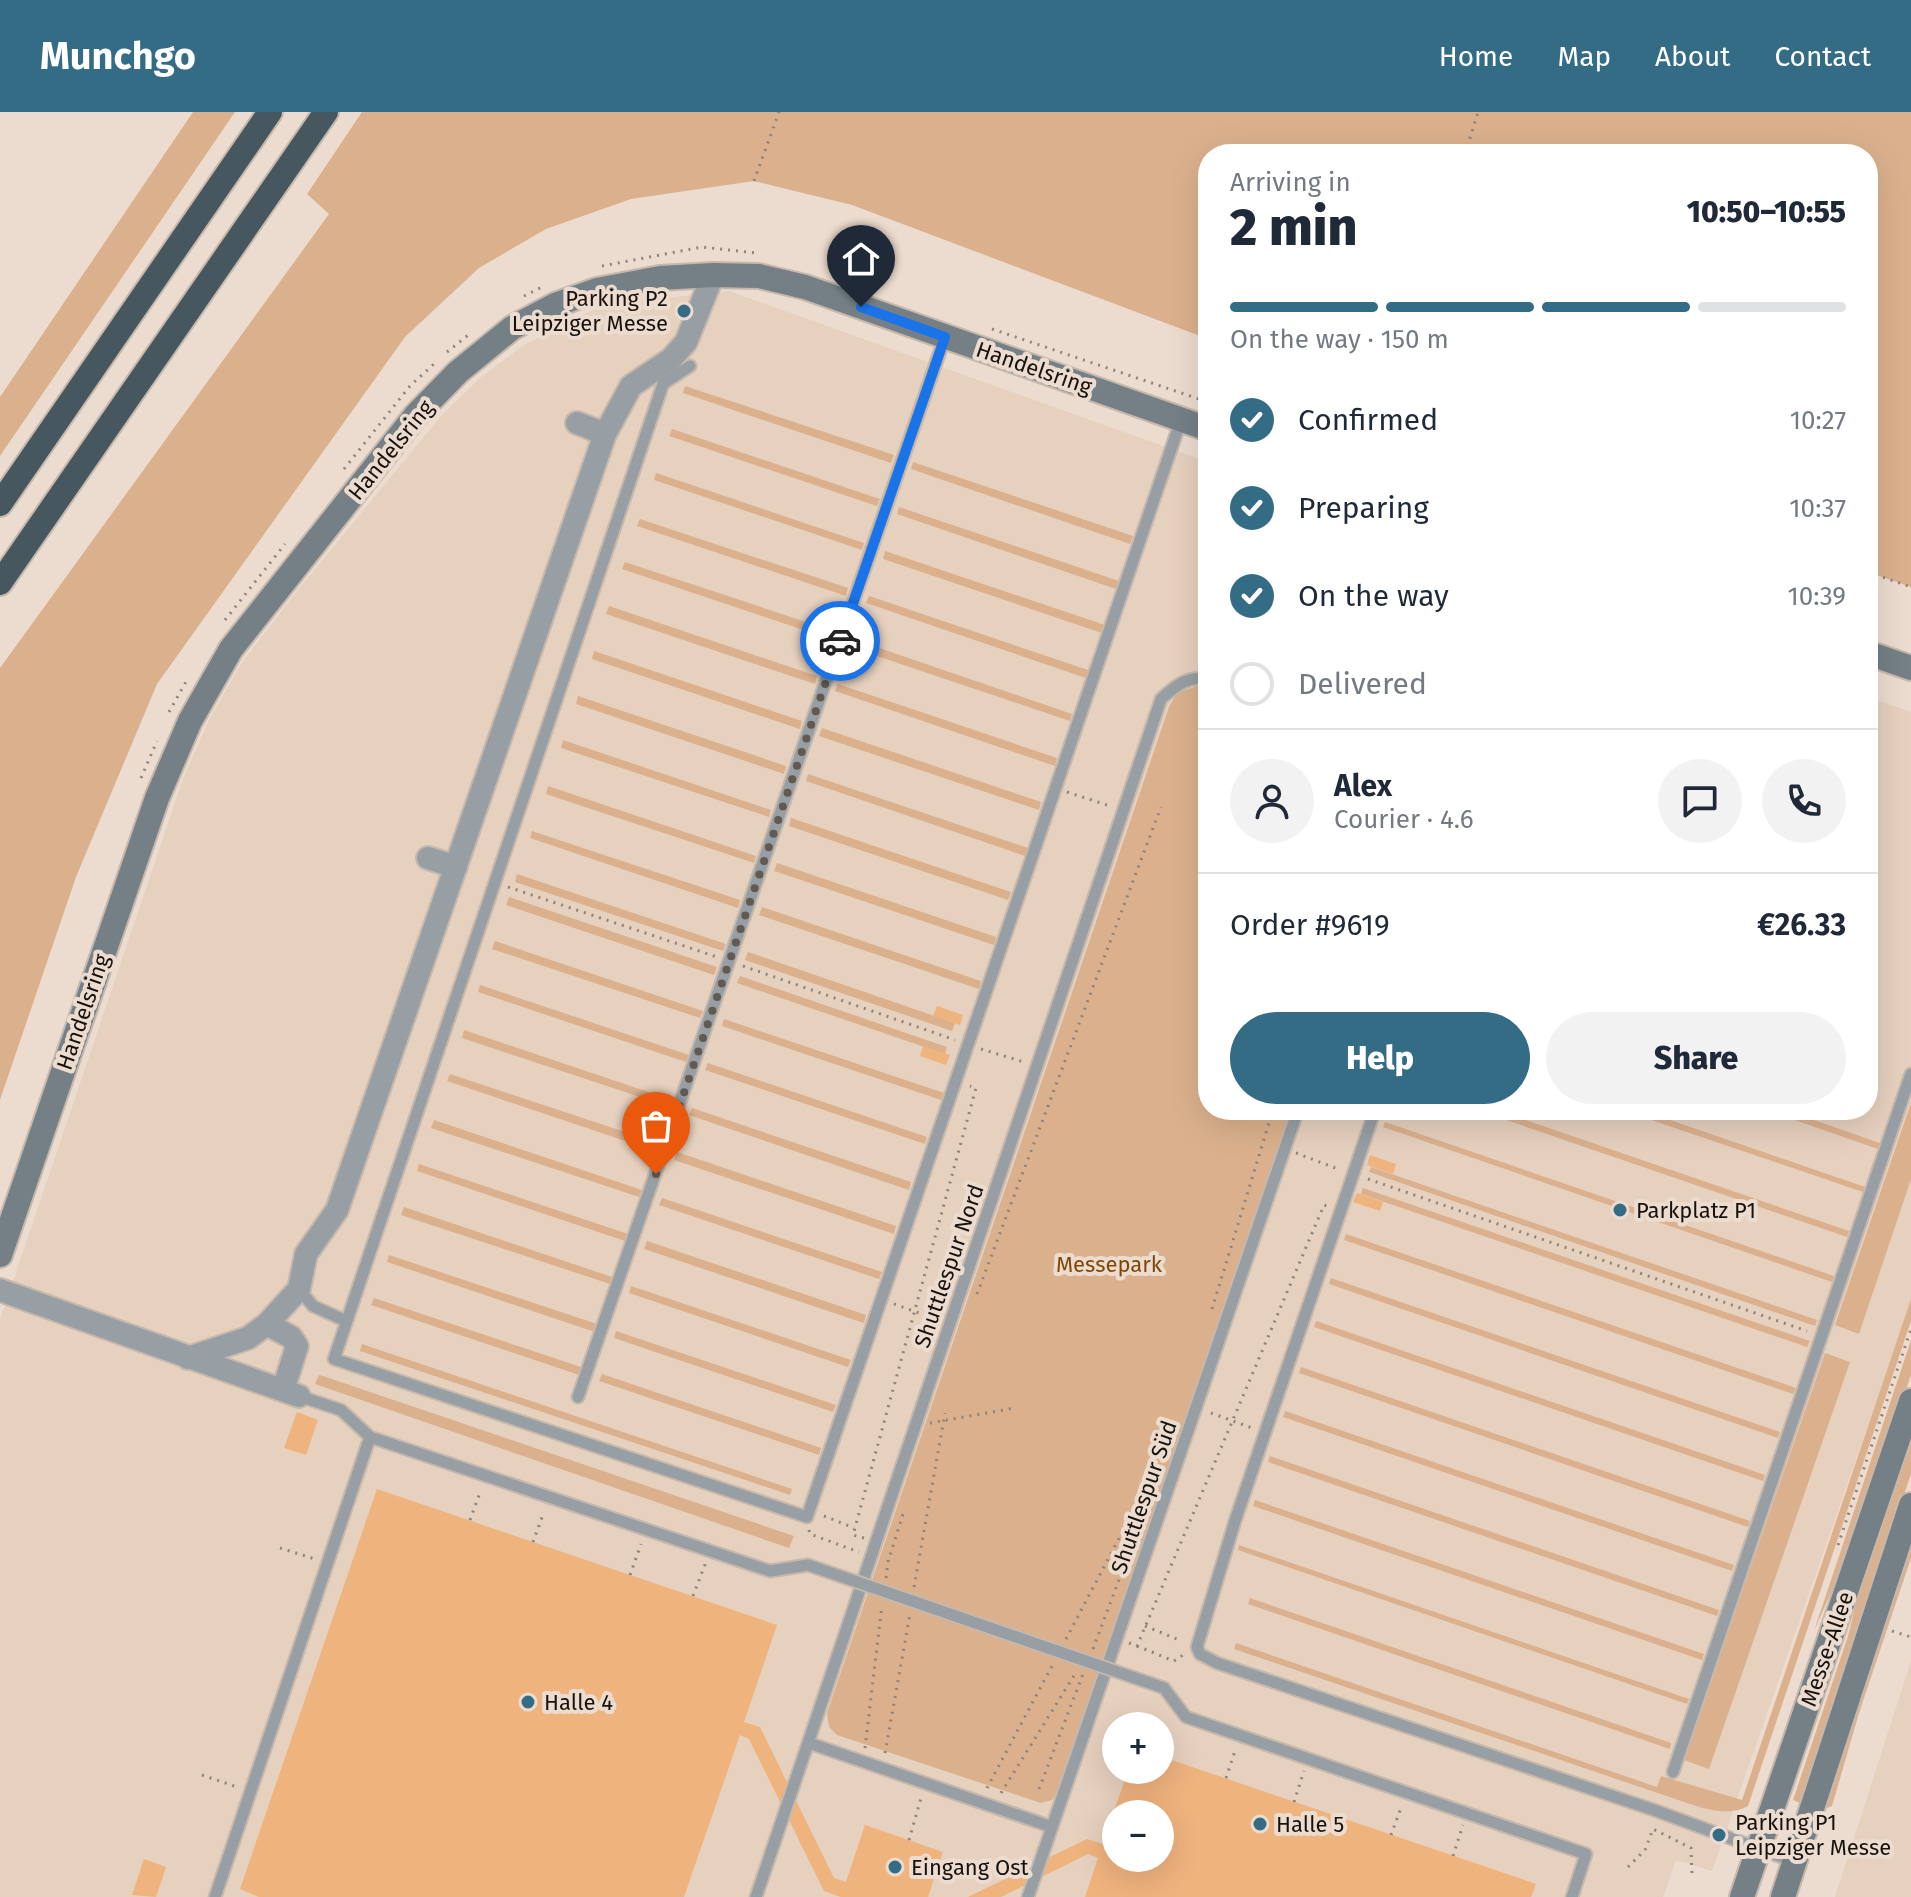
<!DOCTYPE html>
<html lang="en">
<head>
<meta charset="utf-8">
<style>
  :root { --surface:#fff; --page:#f2f2f3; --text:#1f2937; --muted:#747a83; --line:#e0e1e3; --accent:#346c86 }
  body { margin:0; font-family:"Fira Sans",sans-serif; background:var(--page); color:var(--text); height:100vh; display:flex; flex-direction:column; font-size:30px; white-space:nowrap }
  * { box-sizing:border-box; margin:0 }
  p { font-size:26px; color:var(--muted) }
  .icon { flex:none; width:44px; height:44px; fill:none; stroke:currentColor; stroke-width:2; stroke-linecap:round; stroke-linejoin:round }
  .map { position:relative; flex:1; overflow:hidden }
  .details { position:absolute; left:1198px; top:32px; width:680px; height:976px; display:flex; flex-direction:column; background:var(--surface); border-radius:32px; box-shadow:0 8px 32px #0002 }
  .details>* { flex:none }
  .fabs { position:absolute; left:1102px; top:1600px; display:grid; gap:16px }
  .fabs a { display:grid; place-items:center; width:72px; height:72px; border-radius:50%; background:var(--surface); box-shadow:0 8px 32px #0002; font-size:40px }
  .pin { position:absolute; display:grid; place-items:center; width:68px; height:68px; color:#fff; margin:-82px -34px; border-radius:50% 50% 50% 0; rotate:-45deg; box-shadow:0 0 8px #0007 }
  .pin .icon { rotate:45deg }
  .courier { position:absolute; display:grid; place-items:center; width:80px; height:80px; margin:-40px; border:6px solid #1a73e8; border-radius:50%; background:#fff; color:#222; box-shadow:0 2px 10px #0007 }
  .summary em { font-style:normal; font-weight:800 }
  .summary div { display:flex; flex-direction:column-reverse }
  .summary { display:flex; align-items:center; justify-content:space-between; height:136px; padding:0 32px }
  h1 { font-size:52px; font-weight:800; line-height:60px }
  .bar { display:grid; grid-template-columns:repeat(4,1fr); gap:12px 8px; align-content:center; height:96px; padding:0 32px }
  .bar i { height:10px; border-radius:6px; background:var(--line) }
  .bar .on { background:var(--accent) }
  .bar p { grid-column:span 4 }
  .line { display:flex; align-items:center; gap:20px; padding:0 32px; border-top:2px solid var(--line) }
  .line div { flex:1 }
  .round { display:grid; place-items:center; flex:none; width:84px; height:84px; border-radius:42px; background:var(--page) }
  ol { padding:0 32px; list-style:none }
  li { display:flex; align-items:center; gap:24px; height:88px }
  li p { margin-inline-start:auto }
  li .icon { padding:8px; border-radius:50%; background:var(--accent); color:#fff; stroke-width:4 }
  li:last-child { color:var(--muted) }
  li i { width:44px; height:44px; border:4px solid var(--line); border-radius:50% }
  .action { display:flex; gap:16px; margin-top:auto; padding:16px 32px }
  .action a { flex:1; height:92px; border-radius:48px; background:var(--accent); color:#fff; font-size:32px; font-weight:800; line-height:92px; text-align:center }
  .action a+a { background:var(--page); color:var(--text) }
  header { display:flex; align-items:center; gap:48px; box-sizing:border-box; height:112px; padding:0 40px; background:var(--accent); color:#fff }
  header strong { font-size:38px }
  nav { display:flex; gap:44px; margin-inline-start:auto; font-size:28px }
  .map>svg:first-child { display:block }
  .built { fill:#e6d0be; fill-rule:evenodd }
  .green { fill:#dbb18d }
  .building { fill:#efb37e; fill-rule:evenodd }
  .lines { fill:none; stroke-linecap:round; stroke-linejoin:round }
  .service-casing { stroke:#c6b8ac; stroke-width:15 }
  .minor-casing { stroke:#c6b8ac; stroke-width:26 }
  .secondary-casing { stroke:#c6b8ac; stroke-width:28 }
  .motorway-casing { stroke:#c6b8ac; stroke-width:28 }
  .path { stroke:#8e837a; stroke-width:3; stroke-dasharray:2 6; stroke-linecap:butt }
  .service { stroke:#979fa4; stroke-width:11 }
  .minor { stroke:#979fa4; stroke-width:22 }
  .secondary { stroke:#748086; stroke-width:24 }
  .motorway { stroke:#46575f; stroke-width:24 }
  .service-bridge-casing { stroke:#c6b8ac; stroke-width:15; stroke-linecap:butt }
  .service-bridge { stroke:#979fa4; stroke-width:11 }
  .done { stroke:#625951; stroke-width:8; stroke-dasharray:0 14.4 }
  .route { stroke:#1a73e8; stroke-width:10 }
  .poi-dot { fill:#346c86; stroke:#ecdccf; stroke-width:3 }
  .labels { text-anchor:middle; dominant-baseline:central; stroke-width:8; stroke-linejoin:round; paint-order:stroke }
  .poi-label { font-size:22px; fill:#17120d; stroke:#ecdccf; text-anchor:start }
  .street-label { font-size:22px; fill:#17120d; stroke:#ecdccf }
  .park-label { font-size:22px; fill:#7f4807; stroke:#ecdccf }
</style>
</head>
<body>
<header>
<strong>Munchgo</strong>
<nav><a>Home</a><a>Map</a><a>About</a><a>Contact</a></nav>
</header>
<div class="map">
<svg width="1911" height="1785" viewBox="0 0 1911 1785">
  <rect width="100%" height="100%" fill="#ecdccf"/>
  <path class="built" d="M729,179L1208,350V998H1868V585L1911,600V1190L1712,1759L1676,1748L1663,1785H0V1208L184,664L210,606L241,552L297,479L442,303L481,265L524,233L591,199L619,191ZM1116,1614H1160V1658H1116ZM1116,1702H1160V1746H1116Z
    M1911,1549V1785H1835Z"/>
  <path class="green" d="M193,0H235L0,344V285Z
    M362,0H1911V475L1868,460V42H1208V227L852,93L754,69L631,87L546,117L479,156L405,225L157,572L76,765L0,988V556L329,102L307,82Z
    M685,274L894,343L891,351L683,281Z
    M672,317L880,387L877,394L669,324Z
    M913,350L1133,424L1130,432L911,357Z
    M656,361L864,431L862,438L654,368Z
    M899,395L1119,469L1116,477L897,402Z
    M640,407L848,476L846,484L637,414Z
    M885,439L1105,513L1102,521L883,447Z
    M625,450L833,519L830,527L622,457Z
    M869,484L1088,558L1086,566L866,491Z
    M609,494L817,564L815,572L606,502Z
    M853,527L1072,602L1070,609L850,535Z
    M594,539L802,609L800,617L592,547Z
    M838,572L1057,646L1055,654L835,579Z
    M1200,573L1208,575V998H1291L1058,1679L1052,1688L1041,1691L837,1623L829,1615L827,1601L1169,595L1177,581Z
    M578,584L786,654L784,662L576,592Z
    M822,616L1041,690L1039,698L819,624Z
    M563,628L771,698L769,705L561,636Z
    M808,662L1028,736L1025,744L806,669Z
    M548,674L756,744L754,751L546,682Z
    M791,706L1011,780L1008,788L789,714Z
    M532,719L740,788L738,796L530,726Z
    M777,751L996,825L994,833L774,759Z
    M517,762L726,832L723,839L515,770Z
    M509,785L717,855L714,863L506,793Z
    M762,795L981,869L979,877L759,803Z
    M495,829L703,899L700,906L492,837Z
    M748,840L955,911L952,919L745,848Z
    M740,864L947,935L945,942L737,871Z
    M480,873L689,943L686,950L478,880Z
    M724,907L944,981L941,988L722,914Z
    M464,918L672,988L670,995L462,926Z
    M708,951L927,1025L925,1032L705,958Z
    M450,962L658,1031L655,1039L447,969Z
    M1911,991V1067L1859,1222L1835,1213Z
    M692,996L911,1070L909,1078L689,1003Z
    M1477,998H1496L1849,1119L1847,1125Z
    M1622,998H1641L1865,1075L1863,1080Z
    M1766,998H1785L1880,1031L1878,1037Z
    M434,1008L642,1078L639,1085L431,1016Z
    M1385,1010L1834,1164L1832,1170L1383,1015Z
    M677,1040L896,1114L894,1122L674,1048Z
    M419,1052L628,1122L625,1129L417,1059Z
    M1371,1055L1817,1208L1815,1214L1369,1060Z
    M1363,1076L1810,1229L1807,1235L1361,1082Z
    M662,1086L882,1160L879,1167L659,1093Z
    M404,1095L612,1165L610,1172L401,1103Z
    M1346,1122L1796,1276L1793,1282L1344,1128Z
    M647,1129L866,1203L864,1211L644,1137Z
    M389,1143L597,1212L595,1220L387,1150Z
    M1331,1166L1780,1320L1778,1326L1329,1172Z
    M631,1174L851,1248L848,1255L629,1181Z
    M374,1186L581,1255L579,1263L371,1193Z
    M1911,1187V1209L1748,1694C1731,1704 1708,1698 1690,1692L1234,1537L1236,1531L1657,1675L1661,1664L1742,1688Z
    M1316,1209L1765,1363L1763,1369L1314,1215Z
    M616,1219L836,1293L833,1300L614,1226Z
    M1911,1228V1263L1854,1429L1814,1519Z
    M362,1232L792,1377L790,1383L360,1239Z
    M1825,1241L1850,1250L1709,1657L1684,1648Z
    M1301,1255L1750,1409L1748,1415L1299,1261Z
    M602,1262L821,1336L819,1343L599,1269Z
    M319,1263L323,1264L794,1424L789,1436L315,1272Z
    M1285,1299L1734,1453L1732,1459L1283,1305Z
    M1911,1317V1362L1831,1598L1805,1693L1793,1688L1848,1524L1868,1444Z
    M1270,1344L1719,1498L1717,1504L1268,1350Z
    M1255,1388L1704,1542L1702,1548L1253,1394Z
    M1911,1418V1446L1859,1601L1832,1694L1821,1698Z
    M1239,1433L1689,1587L1687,1592L1238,1438Z
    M1250,1486L1671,1631L1670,1637L1248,1492Z"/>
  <path class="building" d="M937,894L963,903L960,913L933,904Z
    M923,934L950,943L946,953L920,944Z
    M1370,1043L1396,1052L1393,1062L1367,1053Z
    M1357,1081L1383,1090L1380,1099L1353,1090Z
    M297,1300L318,1308L306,1343L284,1336Z
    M377,1377L777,1513L744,1610L760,1615L834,1766L846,1770L865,1713L943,1740L928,1785H841L824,1779L749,1627L740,1623L684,1785H259L240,1777Z
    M1160,1644L1536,1772L1531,1785H1085L1098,1746L1088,1742L1001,1785H968L1087,1727L1103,1732L1128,1658H1160ZM1116,1702H1160V1746H1116Z
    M144,1747L166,1755L156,1785L132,1783Z"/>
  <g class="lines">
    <defs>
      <path id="service" d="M690,254L663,272L334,1247L807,1405L1181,308
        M1375,998L1235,1409L1197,1535L1200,1542L1217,1551L1654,1698L1795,1750
        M299,1177L313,1194L346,1209
        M299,1284L341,1298L370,1325L770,1459L808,1453
        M578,1285L945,225
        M1164,1576L1186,1605L1586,1742L1572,1785
        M809,1631L1052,1715
        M1673,1660L1911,962
        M215,1785L370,1325
        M756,1785L1161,587C1174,575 1189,562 1208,568
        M1028,1785L1298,998"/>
      <path id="minor" d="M577,311L605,322
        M428,746L456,755
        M0,1178L299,1284
        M267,1212L299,1177L306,1142L337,1098L605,322L631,274L671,247L686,230L713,163
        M188,1246L248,1226L267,1212L291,1225L297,1234L283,1278"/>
      <path id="secondary" d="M1868,541L1911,556
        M0,1143L157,686L190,609L231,537L416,303L458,260L512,216L555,193L597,178L660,166L713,163L759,164L805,175L1208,317
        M1742,1785L1911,1289
        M1783,1785L1911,1393"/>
      <path id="motorway" d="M0,392L270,0
        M0,471L326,0"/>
    </defs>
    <use href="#service" class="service-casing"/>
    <use href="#minor" class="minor-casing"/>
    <use href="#secondary" class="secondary-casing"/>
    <use href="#motorway" class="motorway-casing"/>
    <path class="path" d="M1465,42L1478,0
      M754,69L779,0
      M602,154L702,135L756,141
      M524,184L542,175
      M992,217L1208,290
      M447,240L472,220
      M344,357L410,274L435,251
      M1868,460L1911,475
      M225,508L285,432
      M169,600L187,568
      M141,666L157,629
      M1067,680L1110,694
      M508,775L717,845
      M743,854L955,928
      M981,937L1024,950
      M1296,1041L1338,1057
      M1368,1067L1807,1219
      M977,1182L1161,695
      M894,1192L936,1207
      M1212,1197L1273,998
      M1211,1301L1252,1316
      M930,1311L1015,1296
      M824,1404L854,1416
      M470,1408L481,1378
      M809,1418L810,1422L859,1440
      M864,1426L853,1423L976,976L970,974
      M533,1430L544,1400
      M1838,1433L1911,1217
      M280,1436L315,1447
      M888,1450L903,1402
      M630,1463L641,1432
      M886,1466L888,1449
      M914,1475L945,1301
      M693,1484L706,1450
      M1145,1514L1182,1529
      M1892,1519L1911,1525
      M1066,1527L1147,1373
      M1129,1531L1137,1534L1324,1093L1329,1095
      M1137,1534L1174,1549L1183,1543
      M1093,1537L1120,1465
      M865,1636L882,1493
      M885,1641L910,1502
      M202,1663L237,1675
      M1226,1666L1236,1636
      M987,1676L1053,1552
      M1039,1677L1083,1562
      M1001,1681L1075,1562
      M1294,1690L1304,1659
      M1391,1723L1402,1693
      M909,1728L921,1686
      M1453,1744L1463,1713
      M1628,1755L1645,1738L1653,1717L1691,1736L1692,1763"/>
    <use href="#service" class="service"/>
    <use href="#minor" class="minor"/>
    <use href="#secondary" class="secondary"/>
    <use href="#motorway" class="motorway"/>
    <defs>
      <path id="service-bridge" d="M808,1453L1164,1576"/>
    </defs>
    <use href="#service-bridge" class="service-bridge-casing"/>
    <use href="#service-bridge" class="service-bridge"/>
  </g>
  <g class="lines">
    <path class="done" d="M656,1062L840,529"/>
    <path class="route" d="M840,529L945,225L861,195"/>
  </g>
  <g class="poi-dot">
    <circle cx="684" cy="199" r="8"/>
    <circle cx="1620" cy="1098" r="8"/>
    <circle cx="528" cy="1590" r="8"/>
    <circle cx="1260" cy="1712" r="8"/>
    <circle cx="1719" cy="1723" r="8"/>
    <circle cx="895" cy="1755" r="8"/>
  </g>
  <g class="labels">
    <g class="poi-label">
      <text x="668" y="186" text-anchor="end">Parking P2<tspan x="668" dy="25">Leipziger Messe</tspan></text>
      <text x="1636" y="1098">Parkplatz P1</text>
      <text x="544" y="1590">Halle 4</text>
      <text x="1735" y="1710">Parking P1<tspan x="1735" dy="25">Leipziger Messe</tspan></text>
      <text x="1276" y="1712">Halle 5</text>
      <text x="911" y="1755">Eingang Ost</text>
    </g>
    <g class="street-label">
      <text transform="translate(1034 256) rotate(19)">Handelsring</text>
      <text transform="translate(391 338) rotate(-51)">Handelsring</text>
      <text transform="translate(83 900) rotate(-71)">Handelsring</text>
      <text transform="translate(949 1154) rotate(-71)">Shuttlespur Nord</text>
      <text transform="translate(1144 1385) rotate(-71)">Shuttlespur Süd</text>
      <text transform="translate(1827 1537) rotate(-71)">Messe-Allee</text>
    </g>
    <g class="park-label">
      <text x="1109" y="1152">Messepark</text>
    </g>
  </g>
</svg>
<div class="fabs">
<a>+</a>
<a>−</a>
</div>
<div class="pin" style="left:656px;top:1062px;background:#ea580c"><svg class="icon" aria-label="bag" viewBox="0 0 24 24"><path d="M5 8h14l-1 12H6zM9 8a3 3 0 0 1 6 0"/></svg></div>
<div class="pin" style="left:861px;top:195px;background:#1f2937"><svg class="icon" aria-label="home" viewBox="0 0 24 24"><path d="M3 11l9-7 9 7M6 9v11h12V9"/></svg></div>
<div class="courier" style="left:840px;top:529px"><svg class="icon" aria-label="car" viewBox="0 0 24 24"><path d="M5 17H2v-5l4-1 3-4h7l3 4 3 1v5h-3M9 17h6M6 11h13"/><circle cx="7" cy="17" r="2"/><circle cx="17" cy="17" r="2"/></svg></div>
<section class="details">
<div class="summary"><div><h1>2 min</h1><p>Arriving in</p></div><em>10:50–10:55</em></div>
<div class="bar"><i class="on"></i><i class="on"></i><i class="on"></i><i></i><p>On the way · 150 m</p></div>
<ol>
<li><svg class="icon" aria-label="check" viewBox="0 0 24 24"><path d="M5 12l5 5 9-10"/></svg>Confirmed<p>10:27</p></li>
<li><svg class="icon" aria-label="check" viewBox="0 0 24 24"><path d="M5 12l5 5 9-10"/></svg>Preparing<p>10:37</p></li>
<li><svg class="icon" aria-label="check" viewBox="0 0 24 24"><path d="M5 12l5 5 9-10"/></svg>On the way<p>10:39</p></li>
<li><i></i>Delivered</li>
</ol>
<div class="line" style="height:144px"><a class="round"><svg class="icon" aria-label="person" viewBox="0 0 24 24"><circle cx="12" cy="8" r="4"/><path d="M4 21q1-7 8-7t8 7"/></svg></a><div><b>Alex</b><p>Courier · 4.6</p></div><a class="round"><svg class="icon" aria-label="chat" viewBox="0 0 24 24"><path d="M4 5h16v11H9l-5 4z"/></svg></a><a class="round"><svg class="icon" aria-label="phone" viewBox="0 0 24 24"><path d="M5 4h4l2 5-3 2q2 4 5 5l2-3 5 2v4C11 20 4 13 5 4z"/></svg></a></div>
<div class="line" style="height:104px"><div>Order #9619</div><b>€26.33</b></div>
<div class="action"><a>Help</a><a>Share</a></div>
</section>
</div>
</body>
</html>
